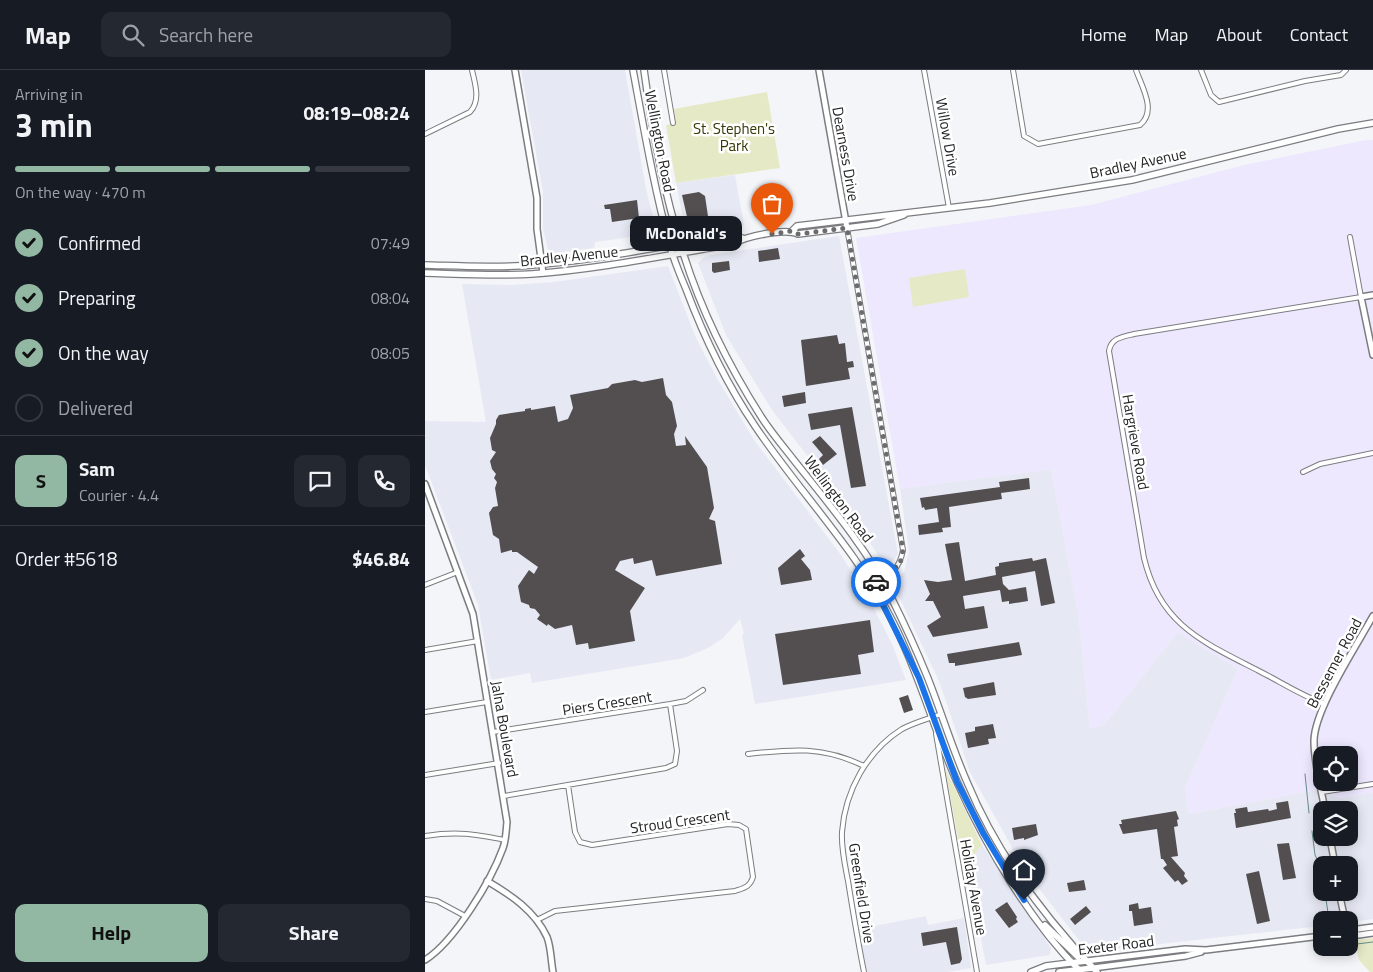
<!DOCTYPE html>
<html lang="en">
<head>
<meta charset="utf-8">
<style>
  :root { --surface:#171b24; --page:#242831; --text:#f1f3f6; --muted:#9ea1a6; --line:#363941; --accent:#92b7a3 }
  body { margin:0; font-family:"Titillium Web",sans-serif; background:var(--page); color:var(--text); height:100vh; display:flex; flex-direction:column; font-size:19px; white-space:nowrap }
  * { box-sizing:border-box; margin:0 }
  p { font-size:16px; color:var(--muted) }
  .icon { flex:none; width:28px; height:28px; fill:none; stroke:currentColor; stroke-width:2; stroke-linecap:round; stroke-linejoin:round }
  .map { position:relative; flex:1; overflow:hidden }
  .panel { display:flex; flex-direction:column; background:var(--surface); width:425px }
  .panel>* { flex:none }
  .controls { position:absolute; left:888px; top:676px; display:grid; gap:10px }
  .controls a { display:grid; place-items:center; width:45px; height:45px; border-radius:10px; background:var(--surface); box-shadow:0 2px 12px #0003; font-size:25px }
  .pin { position:absolute; display:grid; place-items:center; width:42px; height:42px; color:#fff; margin:-51px -21px; border-radius:50% 50% 50% 0; rotate:-45deg; box-shadow:0 0 5px #0007 }
  .pin .icon { rotate:45deg }
  .courier { position:absolute; display:grid; place-items:center; width:50px; height:50px; margin:-25px; border:4px solid #1a73e8; border-radius:50%; background:#fff; color:#222; box-shadow:0 1px 6px #0007 }
  .bubble { position:absolute; height:35px; border-radius:10px; background:var(--surface); box-shadow:0 2px 12px #0003; font-size:16px; font-weight:700; line-height:35px; text-align:center }
  .headline em { font-style:normal; font-weight:700 }
  .headline div { display:flex; flex-direction:column-reverse }
  .headline { display:flex; align-items:center; justify-content:space-between; height:85px; padding:0 15px }
  h1 { font-size:32px; font-weight:700; line-height:38px }
  .bar { display:grid; grid-template-columns:repeat(4,1fr); gap:8px 5px; align-content:center; height:60px; padding:0 15px }
  .bar i { height:6px; border-radius:4px; background:var(--line) }
  .bar .on { background:var(--accent) }
  .bar p { grid-column:span 4 }
  .line { display:flex; align-items:center; gap:12px; padding:0 15px; border-top:1px solid var(--line) }
  .line div { flex:1 }
  .round { display:grid; place-items:center; flex:none; width:52px; height:52px; border-radius:10px; background:var(--page) }
  ol { padding:0 15px; list-style:none }
  li { display:flex; align-items:center; gap:15px; height:55px }
  li p { margin-inline-start:auto }
  li .icon { padding:5px; border-radius:50%; background:var(--accent); color:#111; stroke-width:4 }
  li:last-child { color:var(--muted) }
  li i { width:28px; height:28px; border:2px solid var(--line); border-radius:50% }
  .action { display:flex; gap:10px; margin-top:auto; padding:10px 15px }
  .action a { flex:1; height:58px; border-radius:10px; background:var(--accent); color:#111; font-size:20px; font-weight:700; line-height:58px; text-align:center }
  .action a+a { background:var(--page); color:var(--text) }
  header { display:flex; align-items:center; gap:30px; box-sizing:border-box; height:70px; padding:0 25px; background:var(--surface); border-bottom:1px solid var(--line) }
  header strong { font-size:24px }
  nav { display:flex; gap:28px; margin-inline-start:auto; font-size:18px }
  .search { width:350px; height:45px; background:var(--page); display:flex; align-items:center; gap:12px; box-sizing:border-box; padding:0 18px; border-radius:10px; color:var(--muted); font-size:19px }
  main { display:flex; flex:1; min-height:0 }
  .map>svg:first-child { display:block }
  .built { fill:#e6e9f4; fill-rule:evenodd }
  .industrial { fill:#ede8fe; fill-rule:evenodd }
  .green { fill:#e6e9c6 }
  .lines { fill:none; stroke-linecap:round; stroke-linejoin:round }
  .stream { stroke:#678d8e; stroke-width:1 }
  .building { fill:#534f51 }
  .minor-casing { stroke:#7c7d80; stroke-width:6 }
  .tertiary-casing { stroke:#7c7d80; stroke-width:8 }
  .secondary-casing { stroke:#7c7d80; stroke-width:8 }
  .minor { stroke:#fff; stroke-width:4 }
  .tertiary { stroke:#fff; stroke-width:5 }
  .secondary { stroke:#fff; stroke-width:5.5 }
  .done { stroke:#6c6c6f; stroke-width:5; stroke-dasharray:0 9 }
  .route { stroke:#1a73e8; stroke-width:6 }
  .labels { text-anchor:middle; dominant-baseline:central; stroke-width:5; stroke-linejoin:round; paint-order:stroke }
  .park-label { font-size:15px; fill:#363704; stroke:#fff }
  .street-label { font-size:15px; fill:#222324; stroke:#fff }
</style>
</head>
<body>
<header>
<strong>Map</strong>
<div class="search"><svg class="icon" aria-label="search" viewBox="0 0 24 24"><circle cx="10" cy="10" r="6"/><path d="M15 15l6 6"/></svg>Search here</div>
<nav><a>Home</a><a>Map</a><a>About</a><a>Contact</a></nav>
</header>
<main>
<section class="panel">
<div class="headline"><div><h1>3 min</h1><p>Arriving in</p></div><em>08:19–08:24</em></div>
<div class="bar"><i class="on"></i><i class="on"></i><i class="on"></i><i></i><p>On the way · 470 m</p></div>
<ol>
<li><svg class="icon" aria-label="check" viewBox="0 0 24 24"><path d="M5 12l5 5 9-10"/></svg>Confirmed<p>07:49</p></li>
<li><svg class="icon" aria-label="check" viewBox="0 0 24 24"><path d="M5 12l5 5 9-10"/></svg>Preparing<p>08:04</p></li>
<li><svg class="icon" aria-label="check" viewBox="0 0 24 24"><path d="M5 12l5 5 9-10"/></svg>On the way<p>08:05</p></li>
<li><i></i>Delivered</li>
</ol>
<div class="line" style="height:90px"><b class="round" style="background:var(--accent);color:#111">S</b><div><b>Sam</b><p>Courier · 4.4</p></div><a class="round"><svg class="icon" aria-label="chat" viewBox="0 0 24 24"><path d="M4 5h16v11H9l-5 4z"/></svg></a><a class="round"><svg class="icon" aria-label="phone" viewBox="0 0 24 24"><path d="M5 4h4l2 5-3 2q2 4 5 5l2-3 5 2v4C11 20 4 13 5 4z"/></svg></a></div>
<div class="line" style="height:65px"><div>Order #5618</div><b>$46.84</b></div>
<div class="action"><a>Help</a><a>Share</a></div>
</section>
<div class="map">
<svg width="948" height="902" viewBox="0 0 948 902">
  <rect width="100%" height="100%" fill="#f4f5f9"/>
  <path class="built" d="M96,0H200L221,119L231,159L227,164L170,172L169,178L124,184L118,159V122Z
    M310,105L319,155L261,163L251,113Z
    M414,166L473,484L462,499L421,436L347,340L301,265L273,193L279,187L285,185Z
    M243,196L271,268L293,310L329,370L416,485L444,529L467,574L481,610L330,634L317,565L319,564L315,549L298,568L283,578L259,588L107,613L105,603L66,610L53,535L0,395V351L61,352L37,214L87,215L129,212Z
    M626,399L654,549L665,659L679,655L753,562L813,599L760,718L764,744L891,720L916,728L948,722V849L924,852V850H896V856L663,882L599,799L545,702L514,611L467,512L479,502L484,481L475,419ZM896,740H924V768H896ZM896,795H924V822H896Z
    M557,775L626,878L625,885L561,895L542,793Z
    M501,846L503,855L539,848L546,898L523,902H442L434,859Z"/>
  <path class="industrial" d="M941,70H948V722L916,728L891,720L763,744L760,718L813,599L753,562L679,655L665,659L654,549L626,399L475,419L431,168L666,135L819,95ZM896,685H924V712H896Z"/>
  <path class="green" d="M342,22L355,98L251,113L241,55L251,53L249,39Z
    M540,199L544,227L488,237L484,208Z
    M520,698L557,775L542,793L537,790Z
    M948,868V902H945L934,890L929,870Z"/>
  <g class="lines">
    <path class="stream" d="M880,704L884,743
      M887,761L890,785L894,793
      M900,822L904,850
      M924,875L948,872
      M908,878V880"/>
  </g>
  <path class="building" d="M274,122L280,126L284,153L266,155L265,150L263,151L257,125Z
    M212,130L214,148L187,152L185,139H180L179,135Z
    M353,178L355,189L334,192L333,181Z
    M304,191L305,200L289,203L287,201V193Z
    M412,265L414,274L420,273L422,292L428,291L429,297L423,298L425,309L381,316L376,270Z
    M238,308L241,325L247,332L252,356L249,364L251,376L261,375L260,366L282,397L289,438L284,449L290,451L297,494L231,506L227,490L209,494L208,488L195,491L190,500L220,518L205,541L210,571L164,579L163,573L151,575L147,555L130,559L123,554L122,556L112,549L115,545L110,539L105,538L104,535L96,532L93,516L104,500L109,504L113,497L92,482H87V480L76,483L74,469L68,465L64,443L68,437L73,436L70,418L72,412L69,408L71,404L67,399L65,391L71,382L67,380L65,368L71,354V350L74,345L100,341V339L106,338V340L130,336L133,352L143,349L148,338L145,325L183,318L187,314L210,310L217,312Z
    M380,322L381,333L359,337L357,326Z
    M427,337L441,416L426,418L415,355L386,360L383,344Z
    M395,366L412,384L398,395L394,389L398,385L387,372Z
    M604,408L605,419L576,423L577,429L524,437L526,457L517,458L518,462L494,465L493,455L514,452L512,438L500,440L499,437L497,438L495,428L575,417L574,412Z
    M534,472L540,511L571,505L570,497L574,496V493L607,488L608,491L621,488L630,533L616,536L610,501L577,507L578,514L584,520L601,517L603,531L584,534V531L577,532L575,520L538,526L540,539L559,536L563,558L508,567L502,556L516,547L508,531H500L505,524L499,510L513,512L527,510L520,474Z
    M375,479L380,486L376,489L385,500L387,510L356,515L353,498Z
    M445,550L449,582L433,585L436,604L358,615L350,564Z
    M594,572L597,585L530,596V593H524L522,584Z
    M569,612L571,625L543,629L540,627L538,618Z
    M483,625L488,640L479,643L474,628Z
    M568,654L571,668L563,669L564,674L543,678L540,663L550,661V657Z
    M863,731L866,748L811,758L809,743H811L810,739L822,737L823,742L843,739L844,741L852,739L851,733Z
    M751,741L754,749L752,750L753,756L749,757L753,786L746,787L760,803L759,806L763,811L757,815L753,810L750,812L738,798L742,795L738,789H736L732,759L698,764L694,754H697L696,750Z
    M611,754L613,765L599,770V768L589,770L587,758Z
    M864,773L871,808L858,810L852,774Z
    M834,801L845,851L832,854L821,804Z
    M659,810L661,820L644,822L642,813Z
    M582,832L592,847L591,849L593,852L584,858L570,840Z
    M713,833L714,839L726,837L728,853L709,856L707,841H704V835Z
    M661,836L666,842L650,855L645,849Z
    M532,857L537,889L535,893L526,895L521,872L498,876L496,863Z"/>
  <g class="lines">
    <defs>
      <path id="minor" d="M239,0L248,53
        M499,0L524,138
        M588,0L599,66L613,74L715,55C732,41 717,17 711,0
        M776,0L786,25L794,32L880,11L916,5L921,0
        M0,64L45,42C56,30 50,14 47,0
        M422,158L478,480C474,501 465,504 448,514
        M878,402L895,394L948,383
        M0,515L33,502
        M0,580L53,571
        M245,634L261,631L278,620
        M900,634C877,626 856,612 834,601C778,572 735,555 719,488L684,281C686,268 697,267 709,264L936,227L925,167
        M0,642L62,632
        M68,662L245,634L252,681L250,694L241,698L79,726
        M511,664L552,902
        M323,684C368,679 398,676 439,696
        M0,705L74,693
        M897,722L948,714
        M0,766C32,761 49,764 80,770
        M0,829L12,831L40,846
        M112,850L130,841L310,821C319,818 325,817 328,807L321,759L314,755L303,754L167,775L155,772L150,762L143,715
        M439,902C433,872 428,842 423,811C420,795 416,778 417,762C420,721 442,681 477,659C490,652 503,649 516,644"/>
      <path id="tertiary" d="M90,0L112,128V159L118,203
        M394,0L422,158
        M948,225L936,227L948,285
        M0,414L48,544L82,752C81,761 81,770 78,778C66,811 29,872 0,890
        M900,740C896,718 889,694 889,671C889,640 932,575 948,546
        M905,768L910,795
        M62,811C86,825 110,841 122,867C126,877 126,891 128,902
        M914,822L920,850
        M924,862L933,859L948,857
        M924,863L934,865L948,863
        M661,891L760,879L781,880L896,866
        M668,898L761,886L776,882"/>
      <path id="secondary" d="M208,0C219,59 229,118 245,176C249,190 255,205 261,219C279,267 301,313 330,356C375,423 431,479 468,552C495,605 509,661 533,714C562,778 606,853 656,902
        M219,0C227,59 238,119 256,176C274,236 303,295 337,348C346,362 357,375 368,389C402,432 441,477 466,527C479,553 491,579 502,606C516,641 527,678 542,712C571,782 620,848 672,902
        M367,161L372,156L565,133L707,110L913,59L948,53
        M0,195C36,196 72,198 107,195C175,190 241,175 307,165L317,168
        M0,203C36,204 72,206 107,204C175,199 242,185 308,174C321,166 360,158 373,164L453,154L479,145
        M620,855L653,887
        M606,902L621,896L661,891
        M634,902L668,898"/>
    </defs>
    <use href="#minor" class="minor-casing"/>
    <use href="#tertiary" class="tertiary-casing"/>
    <use href="#secondary" class="secondary-casing"/>
    <use href="#minor" class="minor"/>
    <use href="#tertiary" class="tertiary"/>
    <use href="#secondary" class="secondary"/>
  </g>
  <g class="lines">
    <path class="done" d="M347,164L367,161L373,164L422,158L478,480L475,494L451,512"/>
    <path class="route" d="M451,512L448,514L494,608L532,712L558,763L599,830"/>
  </g>
  <g class="labels">
    <g class="park-label">
      <text x="309" y="58">St. Stephen's<tspan x="309" dy="17">Park</tspan></text>
    </g>
    <g class="street-label">
      <text transform="translate(523 67) rotate(80)">Willow Drive</text>
      <text transform="translate(235 71) rotate(79)">Wellington Road</text>
      <text transform="translate(421 84) rotate(80)">Dearness Drive</text>
      <text transform="translate(713 93) rotate(-12)">Bradley Avenue</text>
      <text transform="translate(144 186) rotate(-6)">Bradley Avenue</text>
      <text transform="translate(711 372) rotate(80)">Hargrieve Road</text>
      <text transform="translate(414 429) rotate(53)">Wellington Road</text>
      <text transform="translate(909 593) rotate(-62)">Bessemer Road</text>
      <text transform="translate(182 633) rotate(-9)">Piers Crescent</text>
      <text transform="translate(80 659) rotate(80)">Jalna Boulevard</text>
      <text transform="translate(255 751) rotate(-8)">Stroud Crescent</text>
      <text transform="translate(549 817) rotate(80)">Holiday Avenue</text>
      <text transform="translate(437 823) rotate(81)">Greenfield Drive</text>
      <text transform="translate(691 875) rotate(-7)">Exeter Road</text>
    </g>
  </g>
</svg>
<div class="controls">
<a><svg class="icon" aria-label="locate" viewBox="0 0 24 24"><circle cx="12" cy="12" r="6"/><path d="M12 2v4M12 18v4M2 12h4M18 12h4"/></svg></a>
<a><svg class="icon" aria-label="layers" viewBox="0 0 24 24"><path d="M12 4l9 5-9 5-9-5zM3 14l9 5 9-5"/></svg></a>
<a>+</a>
<a>−</a>
</div>
<div class="pin" style="left:347px;top:164px;background:#ea580c"><svg class="icon" aria-label="bag" viewBox="0 0 24 24"><path d="M5 8h14l-1 12H6zM9 8a3 3 0 0 1 6 0"/></svg></div>
<div class="pin" style="left:599px;top:830px;background:#1f2937"><svg class="icon" aria-label="home" viewBox="0 0 24 24"><path d="M3 11l9-7 9 7M6 9v11h12V9"/></svg></div>
<div class="courier" style="left:451px;top:512px"><svg class="icon" aria-label="car" viewBox="0 0 24 24"><path d="M5 17H2v-5l4-1 3-4h7l3 4 3 1v5h-3M9 17h6M6 11h13"/><circle cx="7" cy="17" r="2"/><circle cx="17" cy="17" r="2"/></svg></div>
<div class="bubble" style="left:205px;top:146px;width:112px">McDonald's</div>
</div>
</main>
</body>
</html>
